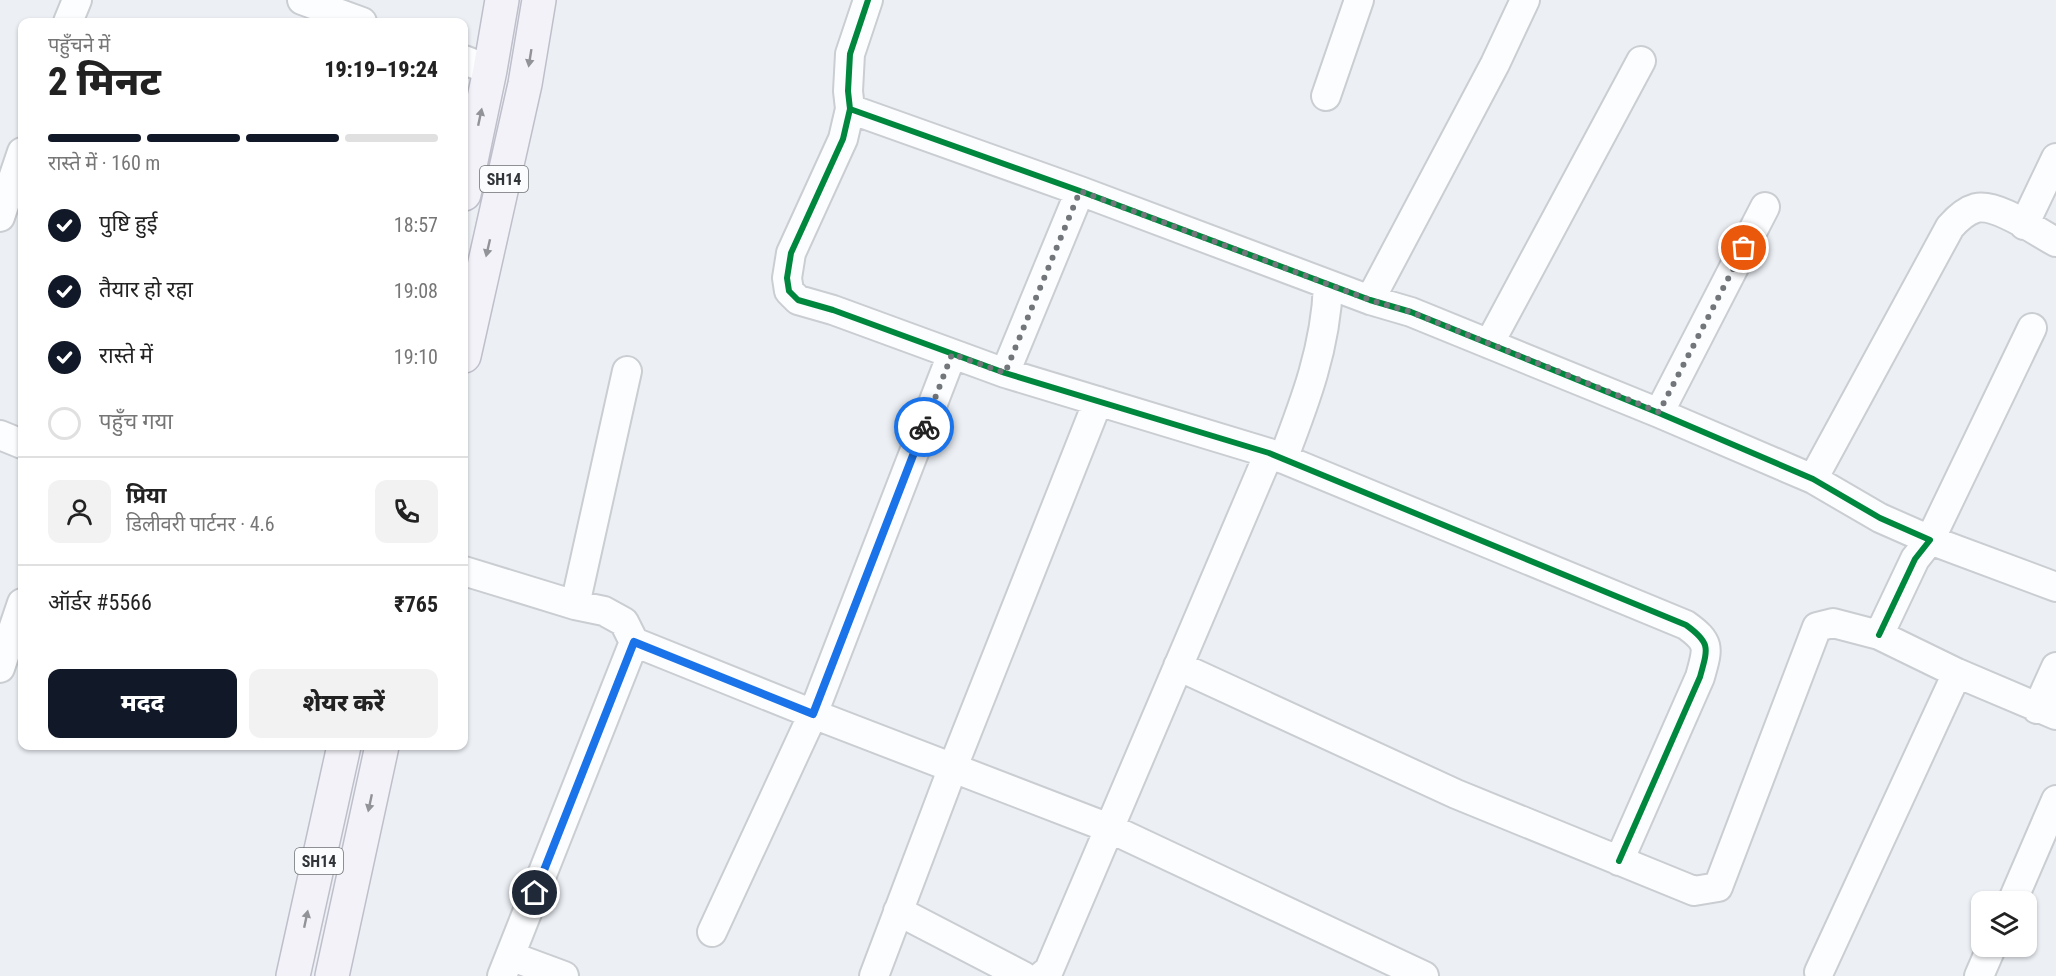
<!DOCTYPE html>
<html lang="hi">
<head>
<meta charset="utf-8">
<style>
  :root { --surface:#fff; --page:#f2f2f2; --text:#222; --muted:#767676; --line:#e0e0e0; --accent:#111827 }
  body { margin:0; font-family:"Roboto Condensed","Noto Sans Devanagari",sans-serif; background:var(--page); color:var(--text); height:100vh; display:flex; flex-direction:column; font-size:22px; white-space:nowrap }
  * { box-sizing:border-box; margin:0 }
  p { font-size:20px; color:var(--muted) }
  .icon { flex:none; width:33px; height:33px; fill:none; stroke:currentColor; stroke-width:2; stroke-linecap:round; stroke-linejoin:round }
  .map { position:relative; flex:1; overflow:hidden }
  .side { position:absolute; left:18px; top:18px; width:450px; height:732px; display:flex; flex-direction:column; background:var(--surface); border-radius:12px; box-shadow:0 2px 4px #0004 }
  .side>* { flex:none }
  .buttons { position:absolute; left:1971px; top:891px; display:grid; gap:12px }
  .buttons a { display:grid; place-items:center; width:66px; height:66px; border-radius:12px; background:var(--surface); box-shadow:0 2px 4px #0004; font-size:30px }
  .pin { position:absolute; display:grid; place-items:center; width:51px; height:51px; color:#fff; margin:-26px; border:3px solid #fff; border-radius:50%; box-shadow:0 2px 6px #0007 }
  .courier { position:absolute; display:grid; place-items:center; width:60px; height:60px; margin:-30px; border:4px solid #1a73e8; border-radius:50%; background:#fff; color:#222; box-shadow:0 2px 8px #0007 }
  .summary em { font-style:normal; font-weight:800 }
  .summary div { display:flex; flex-direction:column-reverse }
  .summary { display:flex; align-items:center; justify-content:space-between; height:102px; padding:0 30px }
  h1 { font-size:39px; font-weight:800; line-height:45px }
  .bar { display:grid; grid-template-columns:repeat(4,1fr); gap:9px 6px; align-content:center; height:72px; padding:0 30px }
  .bar i { height:8px; border-radius:4px; background:var(--line) }
  .bar .on { background:var(--accent) }
  .bar p { grid-column:span 4 }
  .line { display:flex; align-items:center; gap:15px; padding:0 30px; border-top:2px solid var(--line) }
  .line div { flex:1 }
  .round { display:grid; place-items:center; flex:none; width:63px; height:63px; border-radius:12px; background:var(--page) }
  ol { padding:0 30px; list-style:none }
  li { display:flex; align-items:center; gap:18px; height:66px }
  li p { margin-inline-start:auto }
  li .icon { padding:6px; border-radius:50%; background:var(--accent); color:#fff; stroke-width:4 }
  li:last-child { color:var(--muted) }
  li i { width:33px; height:33px; border:3px solid var(--line); border-radius:50% }
  .primary-button { display:flex; gap:12px; margin-top:auto; padding:12px 30px }
  .primary-button a { flex:1; height:69px; border-radius:12px; background:var(--accent); color:#fff; font-size:24px; font-weight:800; line-height:69px; text-align:center }
  .primary-button a+a { background:var(--page); color:var(--text) }
  .map>svg:first-child { display:block }
  .lines { fill:none; stroke-linecap:round; stroke-linejoin:round }
  .street-casing { stroke:#cacdd1; stroke-width:32 }
  .primary-casing { stroke:#bebfca; stroke-width:36 }
  .street { stroke:#fcfdfe; stroke-width:28 }
  .primary { stroke:#f2f2f8; stroke-width:33 }
  .cycleway-casing { stroke:#fafcfe; stroke-width:10 }
  .cycleway { stroke:#00873e; stroke-width:6 }
  .oneway { fill:#929398 }
  .done { stroke:#72767a; stroke-width:6; stroke-dasharray:0 10.8 }
  .route { stroke:#1a73e8; stroke-width:8 }
  .labels { text-anchor:middle; dominant-baseline:central; stroke-width:4.5; stroke-linejoin:round; paint-order:stroke }
  .shield { fill:#fafcfe; stroke:#6d7073; stroke-width:1.5 }
  .shield-label { font-size:16px; font-weight:bold; fill:#313438 }
</style>
</head>
<body>
<div class="map">
<svg width="2056" height="976" viewBox="0 0 2056 976">
  <rect width="100%" height="100%" fill="#ecf0f5"/>
  <g class="lines">
    <defs>
      <path id="street" d="M302,0L362,22
        M868,0L850,54L848,91L850,109L843,139L791,253L787,278L789,291L798,300L833,310L1005,373L1269,453L1686,625C1711,643 1708,648 1700,677L1619,861
        M68,22L77,0
        M464,60L490,70
        M1326,96L1359,0
        M850,109L1080,191L1370,300L1411,312L1659,413L1813,479L1880,518L1930,540L1915,559L1879,635
        M0,217L22,152
        M2024,225L2056,158
        M1370,300L1495,64L1525,0
        M2032,328L1930,540L2056,587
        M1489,344L1641,61
        M1005,373L1080,191
        M1659,413L1765,207
        M0,435L22,444
        M1283,459C1305,402 1326,347 1328,285
        M1813,479L1950,227C1957,219 1965,211 1976,208C1997,203 2037,232 2056,242
        M464,571L575,605L604,611L624,622L634,642L502,976
        M575,605L627,371
        M634,642L813,714L1109,828L1424,976
        M1178,666L1456,794L1694,891L1718,887L1817,627L1833,623L1879,635L1957,673L2056,715
        M0,668L22,603
        M2037,709L2056,667
        M2012,902L2056,800
        M898,911L1023,976
        M712,932L813,714L952,354
        M510,956L564,976
        M1819,972L1957,673
        M874,976L953,767L1098,401
        M1042,976L1049,970L1269,453
        M1979,976L1992,946"/>
      <path id="primary" d="M464,194L490,70L502,0
        M464,356L525,84L539,0
        M293,976L344,746
        M332,976L382,746"/>
    </defs>
    <use href="#street" class="street-casing"/>
    <use href="#primary" class="primary-casing"/>
    <use href="#street" class="street"/>
    <use href="#primary" class="primary"/>
    <defs>
      <path id="cycleway" d="M868,0L850,54L848,91L850,109L843,139L791,253L787,278L789,291L798,300L833,310L1005,373L1269,453L1686,625C1711,643 1708,648 1700,677L1619,861
        M850,109L1080,191L1370,300L1411,312L1659,413L1813,479L1880,518L1930,540L1915,559L1879,635"/>
    </defs>
    <use href="#cycleway" class="cycleway-casing"/>
    <use href="#cycleway" class="cycleway"/>
  </g>
  <defs><path id="oneway-solid" d="M-6-.8H1V-3.2L6.5 0L1 3.2V.8H-6Z" transform="scale(1.5)"/></defs>
  <g class="oneway">
    <use href="#oneway-solid" transform="translate(530 58) rotate(99)"/>
    <use href="#oneway-solid" transform="translate(480 117) rotate(-78)"/>
    <use href="#oneway-solid" transform="translate(488 248) rotate(103)"/>
    <use href="#oneway-solid" transform="translate(370 803) rotate(102)"/>
    <use href="#oneway-solid" transform="translate(306 919) rotate(-78)"/>
  </g>
  <g class="lines">
    <path class="done" d="M924,427L952,354L1005,373L1080,191L1370,300L1411,312L1659,412L1744,248"/>
    <path class="route" d="M535,893L634,642L813,714L924,427"/>
  </g>
  <g class="labels">
    <g class="shield">
      <rect x="480" y="166" width="48" height="26" rx="4.5"/>
      <rect x="295" y="848" width="48" height="26" rx="4.5"/>
    </g>
    <g class="shield-label">
      <text x="504" y="179">SH14</text>
      <text x="319" y="861">SH14</text>
    </g>
  </g>
</svg>
<div class="buttons">
<a><svg class="icon" aria-label="layers" viewBox="0 0 24 24"><path d="M12 4l9 5-9 5-9-5zM3 14l9 5 9-5"/></svg></a>
</div>
<div class="pin" style="left:1744px;top:248px;background:#ea580c"><svg class="icon" aria-label="bag" viewBox="0 0 24 24"><path d="M5 8h14l-1 12H6zM9 8a3 3 0 0 1 6 0"/></svg></div>
<div class="pin" style="left:535px;top:893px;background:#1f2937"><svg class="icon" aria-label="home" viewBox="0 0 24 24"><path d="M3 11l9-7 9 7M6 9v11h12V9"/></svg></div>
<div class="courier" style="left:924px;top:427px"><svg class="icon" aria-label="bike" viewBox="0 0 24 24"><circle cx="6" cy="16" r="4"/><circle cx="18" cy="16" r="4"/><path d="M6 16l4-8h5l3 8M10 8l3 8H6M13 5h3"/></svg></div>
<section class="side">
<div class="summary"><div><h1>2 मिनट</h1><p>पहुँचने में</p></div><em>19:19–19:24</em></div>
<div class="bar"><i class="on"></i><i class="on"></i><i class="on"></i><i></i><p>रास्ते में · 160 m</p></div>
<ol>
<li><svg class="icon" aria-label="check" viewBox="0 0 24 24"><path d="M5 12l5 5 9-10"/></svg>पुष्टि हुई<p>18:57</p></li>
<li><svg class="icon" aria-label="check" viewBox="0 0 24 24"><path d="M5 12l5 5 9-10"/></svg>तैयार हो रहा<p>19:08</p></li>
<li><svg class="icon" aria-label="check" viewBox="0 0 24 24"><path d="M5 12l5 5 9-10"/></svg>रास्ते में<p>19:10</p></li>
<li><i></i>पहुँच गया</li>
</ol>
<div class="line" style="height:108px"><a class="round"><svg class="icon" aria-label="person" viewBox="0 0 24 24"><circle cx="12" cy="8" r="4"/><path d="M4 21q1-7 8-7t8 7"/></svg></a><div><b>प्रिया</b><p>डिलीवरी पार्टनर · 4.6</p></div><a class="round"><svg class="icon" aria-label="phone" viewBox="0 0 24 24"><path d="M5 4h4l2 5-3 2q2 4 5 5l2-3 5 2v4C11 20 4 13 5 4z"/></svg></a></div>
<div class="line" style="height:78px"><div>ऑर्डर #5566</div><b>₹765</b></div>
<div class="primary-button"><a>मदद</a><a>शेयर करें</a></div>
</section>
</div>
</body>
</html>
